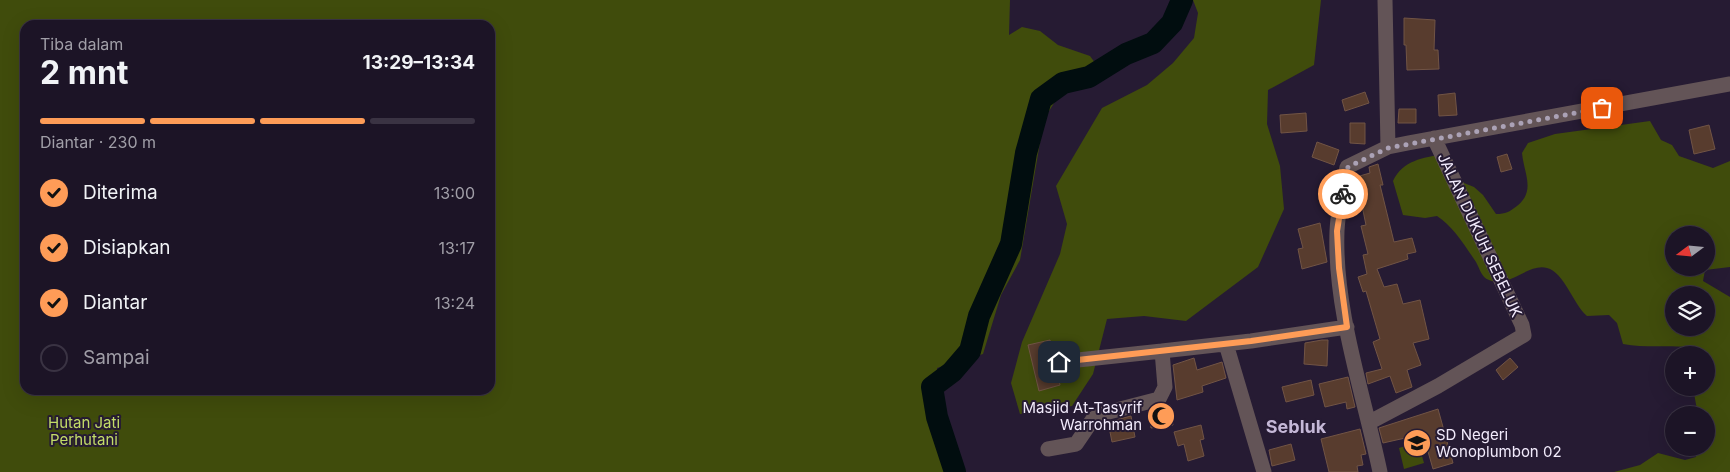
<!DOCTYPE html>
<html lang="id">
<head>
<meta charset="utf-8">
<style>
  :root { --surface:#1c1426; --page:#251d2e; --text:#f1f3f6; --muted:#a09ea7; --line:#3a3343; --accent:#fe9c57 }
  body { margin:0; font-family:Inter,sans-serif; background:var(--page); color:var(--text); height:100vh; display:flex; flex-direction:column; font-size:19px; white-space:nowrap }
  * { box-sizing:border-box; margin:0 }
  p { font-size:16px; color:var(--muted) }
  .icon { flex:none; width:28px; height:28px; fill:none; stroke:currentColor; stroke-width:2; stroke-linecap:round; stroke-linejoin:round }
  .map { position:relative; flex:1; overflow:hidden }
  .details { position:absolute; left:20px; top:20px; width:475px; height:375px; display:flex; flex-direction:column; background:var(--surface); border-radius:15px; box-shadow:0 5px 20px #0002,0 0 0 1px var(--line) }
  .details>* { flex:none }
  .needle { width:32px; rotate:254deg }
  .tools { position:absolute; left:1665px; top:226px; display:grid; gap:10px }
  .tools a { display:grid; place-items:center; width:50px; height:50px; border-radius:50%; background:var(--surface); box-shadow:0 5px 20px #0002,0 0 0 1px var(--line); font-size:25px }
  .pin { position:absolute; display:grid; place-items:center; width:42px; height:42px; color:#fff; margin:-21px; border-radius:10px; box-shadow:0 2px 8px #0006 }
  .courier { position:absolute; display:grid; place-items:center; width:50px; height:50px; margin:-25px; border:4px solid #fe9c57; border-radius:50%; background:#fff; color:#222; box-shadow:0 1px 6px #0007 }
  .overview em { font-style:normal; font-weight:700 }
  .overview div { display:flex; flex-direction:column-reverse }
  .overview { display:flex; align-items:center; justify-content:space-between; height:85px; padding:0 20px }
  h1 { font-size:32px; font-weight:700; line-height:38px }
  .bar { display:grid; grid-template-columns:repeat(4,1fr); gap:8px 5px; align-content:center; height:60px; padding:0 20px }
  .bar i { height:6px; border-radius:4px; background:var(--line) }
  .bar .selected { background:var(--accent) }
  .bar p { grid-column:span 4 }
  ol { padding:0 20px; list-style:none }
  li { display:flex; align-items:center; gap:15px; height:55px }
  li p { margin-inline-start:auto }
  li .icon { padding:5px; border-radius:50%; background:var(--accent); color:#111; stroke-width:4 }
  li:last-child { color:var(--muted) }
  li i { width:28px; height:28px; border:2px solid var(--line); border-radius:50% }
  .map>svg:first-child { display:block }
  .green { fill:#404c0c; fill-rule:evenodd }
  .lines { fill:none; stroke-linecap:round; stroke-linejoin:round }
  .river { stroke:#010d0f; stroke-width:22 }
  .building { fill:#583c2e; stroke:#715445 }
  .minor { stroke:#635457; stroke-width:15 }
  .done { stroke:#aba2b6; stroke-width:5; stroke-dasharray:0 9 }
  .route { stroke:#fe9c57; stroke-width:6 }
  .labels { text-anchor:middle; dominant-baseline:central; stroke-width:4; stroke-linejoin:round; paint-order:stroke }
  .street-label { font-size:15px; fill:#f2ebfc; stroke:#261b33 }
  .poi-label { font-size:15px; fill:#f2ebfc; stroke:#261b33; text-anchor:end }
  .park-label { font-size:15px; fill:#c3dc68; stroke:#261b33 }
  .quarter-label { font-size:18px; font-weight:bold; fill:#c5b8d7; stroke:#261b33 }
</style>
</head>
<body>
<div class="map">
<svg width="1730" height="472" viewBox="0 0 1730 472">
  <rect width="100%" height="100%" fill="#261b33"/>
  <path class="green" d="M0,0H1010L1009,35L1022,27L1040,31L1058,45L1090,56L1106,78L1061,92L1044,119L1020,260L1001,295L983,354L937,368L947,418L966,472H0ZM25,25H490V390H25Z
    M1193,0H1321L1314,65L1268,90L1267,124L1280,166L1284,209L1258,267L1186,321L1144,316L1107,319L1093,374L1072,406L1020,414L1011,383L1022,342L1060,254L1067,224L1056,186L1102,108L1147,85L1173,63L1194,38L1198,13Z
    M1650,121L1661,140L1672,145L1679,156L1713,168L1730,161V267L1705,270L1703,281L1730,297V472H1614L1640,465L1658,453L1685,460L1696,457V448H1706V415H1698L1693,388H1706V355H1689V347C1666,345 1645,348 1623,344L1617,323L1609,315L1587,316C1573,304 1564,272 1547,268C1528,263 1508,289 1489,280C1481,277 1480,269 1476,262C1465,246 1453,226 1437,216L1425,218L1403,215L1393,181C1403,160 1423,158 1443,154L1464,183L1474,187L1483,195L1496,214C1506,214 1509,212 1517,206C1536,191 1524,174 1522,153L1528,143L1555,134ZM1674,235H1706V268H1674ZM1674,295H1706V328H1674Z
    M1418,442L1424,463L1404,469L1399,448Z"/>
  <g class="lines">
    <path class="river" d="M955,472L937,417L932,387L952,372L970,351L979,316L1011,244L1026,153L1041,99L1063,83L1089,77L1126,54L1153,43L1172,23L1182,0"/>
  </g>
  <path class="building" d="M1404,18L1435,20L1434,50H1438L1439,69L1407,70L1406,45H1404Z
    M1365,92L1369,103L1345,111L1342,100Z
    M1455,93L1457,115L1439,116L1438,95Z
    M1399,109H1416V123H1398Z
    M1306,113L1307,131L1281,133L1280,115Z
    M1350,123H1365V144L1350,143Z
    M1709,125L1715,149L1694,154L1689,130Z
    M1317,142L1339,150L1334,165L1312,157Z
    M1507,154L1512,169L1501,172L1497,157Z
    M1378,164L1383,185H1380L1394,242L1412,238L1416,252L1407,254L1408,259L1377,269L1384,287L1397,284L1403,304L1420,300L1429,339L1413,343L1421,365L1407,370L1412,387L1396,393L1390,376L1368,384L1366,373L1382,369L1373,342L1380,339L1366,291L1363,292L1358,277L1367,274L1363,255L1368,254L1361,226L1366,225L1356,177L1370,173L1369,167Z
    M1320,223L1327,262L1302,269L1298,249L1303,248L1298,229Z
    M1050,340L1053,355L1050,363L1057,371L1060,385L1039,391L1028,345Z
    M1322,340H1328L1327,366L1304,364L1305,343Z
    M1194,358L1197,370L1222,362L1226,378L1202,386L1203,392L1177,400L1173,365Z
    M1510,358L1518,367L1503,380L1496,370Z
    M1348,377L1355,407L1347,409L1346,402L1325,407L1319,384Z
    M1311,380L1314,395L1286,402L1282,387Z
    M1170,405L1173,425L1151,428L1149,411Z
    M1438,409L1453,463L1433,469L1423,434L1383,443L1379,428Z
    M1131,416L1135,437L1112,442L1108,422Z
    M1201,425L1204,439L1200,440L1204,456L1188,461L1184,444L1178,446L1174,432Z
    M1360,429L1366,454L1361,455L1363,465L1357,466L1358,472H1329L1321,439Z
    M1291,444L1295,460L1272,466L1269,450Z"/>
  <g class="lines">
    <path class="minor" d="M1385,0L1388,147
      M1226,344L1264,472
      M1059,362L1162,351
      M1370,422L1438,386L1524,335L1522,325L1434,138
      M1048,449L1076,444L1093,419L1101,414L1159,399L1165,387L1162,351L1251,341L1347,327
      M1380,472C1364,395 1334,310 1337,231C1338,210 1343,187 1347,167L1388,147L1408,143L1730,84"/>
  </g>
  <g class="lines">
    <path class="done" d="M1343,194L1348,167L1388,148L1602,108"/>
    <path class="route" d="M1059,362L1251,341L1347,327L1339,268L1337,231L1343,194"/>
  </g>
  <defs>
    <symbol id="mosque-disc" viewBox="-11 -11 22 22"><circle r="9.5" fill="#fe9c57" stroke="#261b33"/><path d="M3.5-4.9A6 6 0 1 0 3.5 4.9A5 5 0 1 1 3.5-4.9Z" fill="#111"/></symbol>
    <symbol id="school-disc" viewBox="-11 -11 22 22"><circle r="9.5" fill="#fe9c57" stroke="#261b33"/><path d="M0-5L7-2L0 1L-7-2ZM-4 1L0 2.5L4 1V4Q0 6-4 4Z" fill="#111"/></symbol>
  </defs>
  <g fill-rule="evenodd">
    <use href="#mosque-disc" x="1145" y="400" width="32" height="32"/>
    <use href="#school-disc" x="1401" y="427" width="32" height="32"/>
  </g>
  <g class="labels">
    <g class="street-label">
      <text transform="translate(1480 235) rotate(65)">JALAN DUKUH SEBELUK</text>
    </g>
    <g class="poi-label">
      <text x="1142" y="407">Masjid At-Tasyrif<tspan x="1142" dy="17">Warrohman</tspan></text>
      <text x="1436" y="434" text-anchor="start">SD Negeri<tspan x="1436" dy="17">Wonoplumbon 02</tspan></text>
    </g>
    <g class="park-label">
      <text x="84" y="422">Hutan Jati<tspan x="84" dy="17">Perhutani</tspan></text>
    </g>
    <g class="quarter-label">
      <text x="1296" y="426">Sebluk</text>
    </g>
  </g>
</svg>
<div class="tools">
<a><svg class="needle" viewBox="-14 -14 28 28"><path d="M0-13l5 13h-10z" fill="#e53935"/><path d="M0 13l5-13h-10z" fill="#a09ea7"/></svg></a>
<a><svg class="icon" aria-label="layers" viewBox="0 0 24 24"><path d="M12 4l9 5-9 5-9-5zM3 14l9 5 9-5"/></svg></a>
<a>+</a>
<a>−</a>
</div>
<div class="pin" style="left:1602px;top:108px;background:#ea580c"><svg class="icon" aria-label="bag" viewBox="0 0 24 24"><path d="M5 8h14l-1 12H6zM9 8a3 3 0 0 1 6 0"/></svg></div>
<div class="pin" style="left:1059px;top:362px;background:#1f2937"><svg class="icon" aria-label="home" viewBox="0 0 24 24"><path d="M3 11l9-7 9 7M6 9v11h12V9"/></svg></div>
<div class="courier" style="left:1343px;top:194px"><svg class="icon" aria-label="bike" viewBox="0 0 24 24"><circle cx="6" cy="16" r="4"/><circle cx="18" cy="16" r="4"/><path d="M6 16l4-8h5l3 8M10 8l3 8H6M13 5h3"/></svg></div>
<section class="details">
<div class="overview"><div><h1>2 mnt</h1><p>Tiba dalam</p></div><em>13:29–13:34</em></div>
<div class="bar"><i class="selected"></i><i class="selected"></i><i class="selected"></i><i></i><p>Diantar · 230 m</p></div>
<ol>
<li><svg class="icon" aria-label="check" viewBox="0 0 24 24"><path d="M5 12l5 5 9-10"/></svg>Diterima<p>13:00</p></li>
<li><svg class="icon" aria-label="check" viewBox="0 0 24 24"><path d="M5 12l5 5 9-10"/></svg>Disiapkan<p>13:17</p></li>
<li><svg class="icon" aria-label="check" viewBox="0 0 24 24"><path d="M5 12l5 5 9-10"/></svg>Diantar<p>13:24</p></li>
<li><i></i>Sampai</li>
</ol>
</section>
</div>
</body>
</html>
